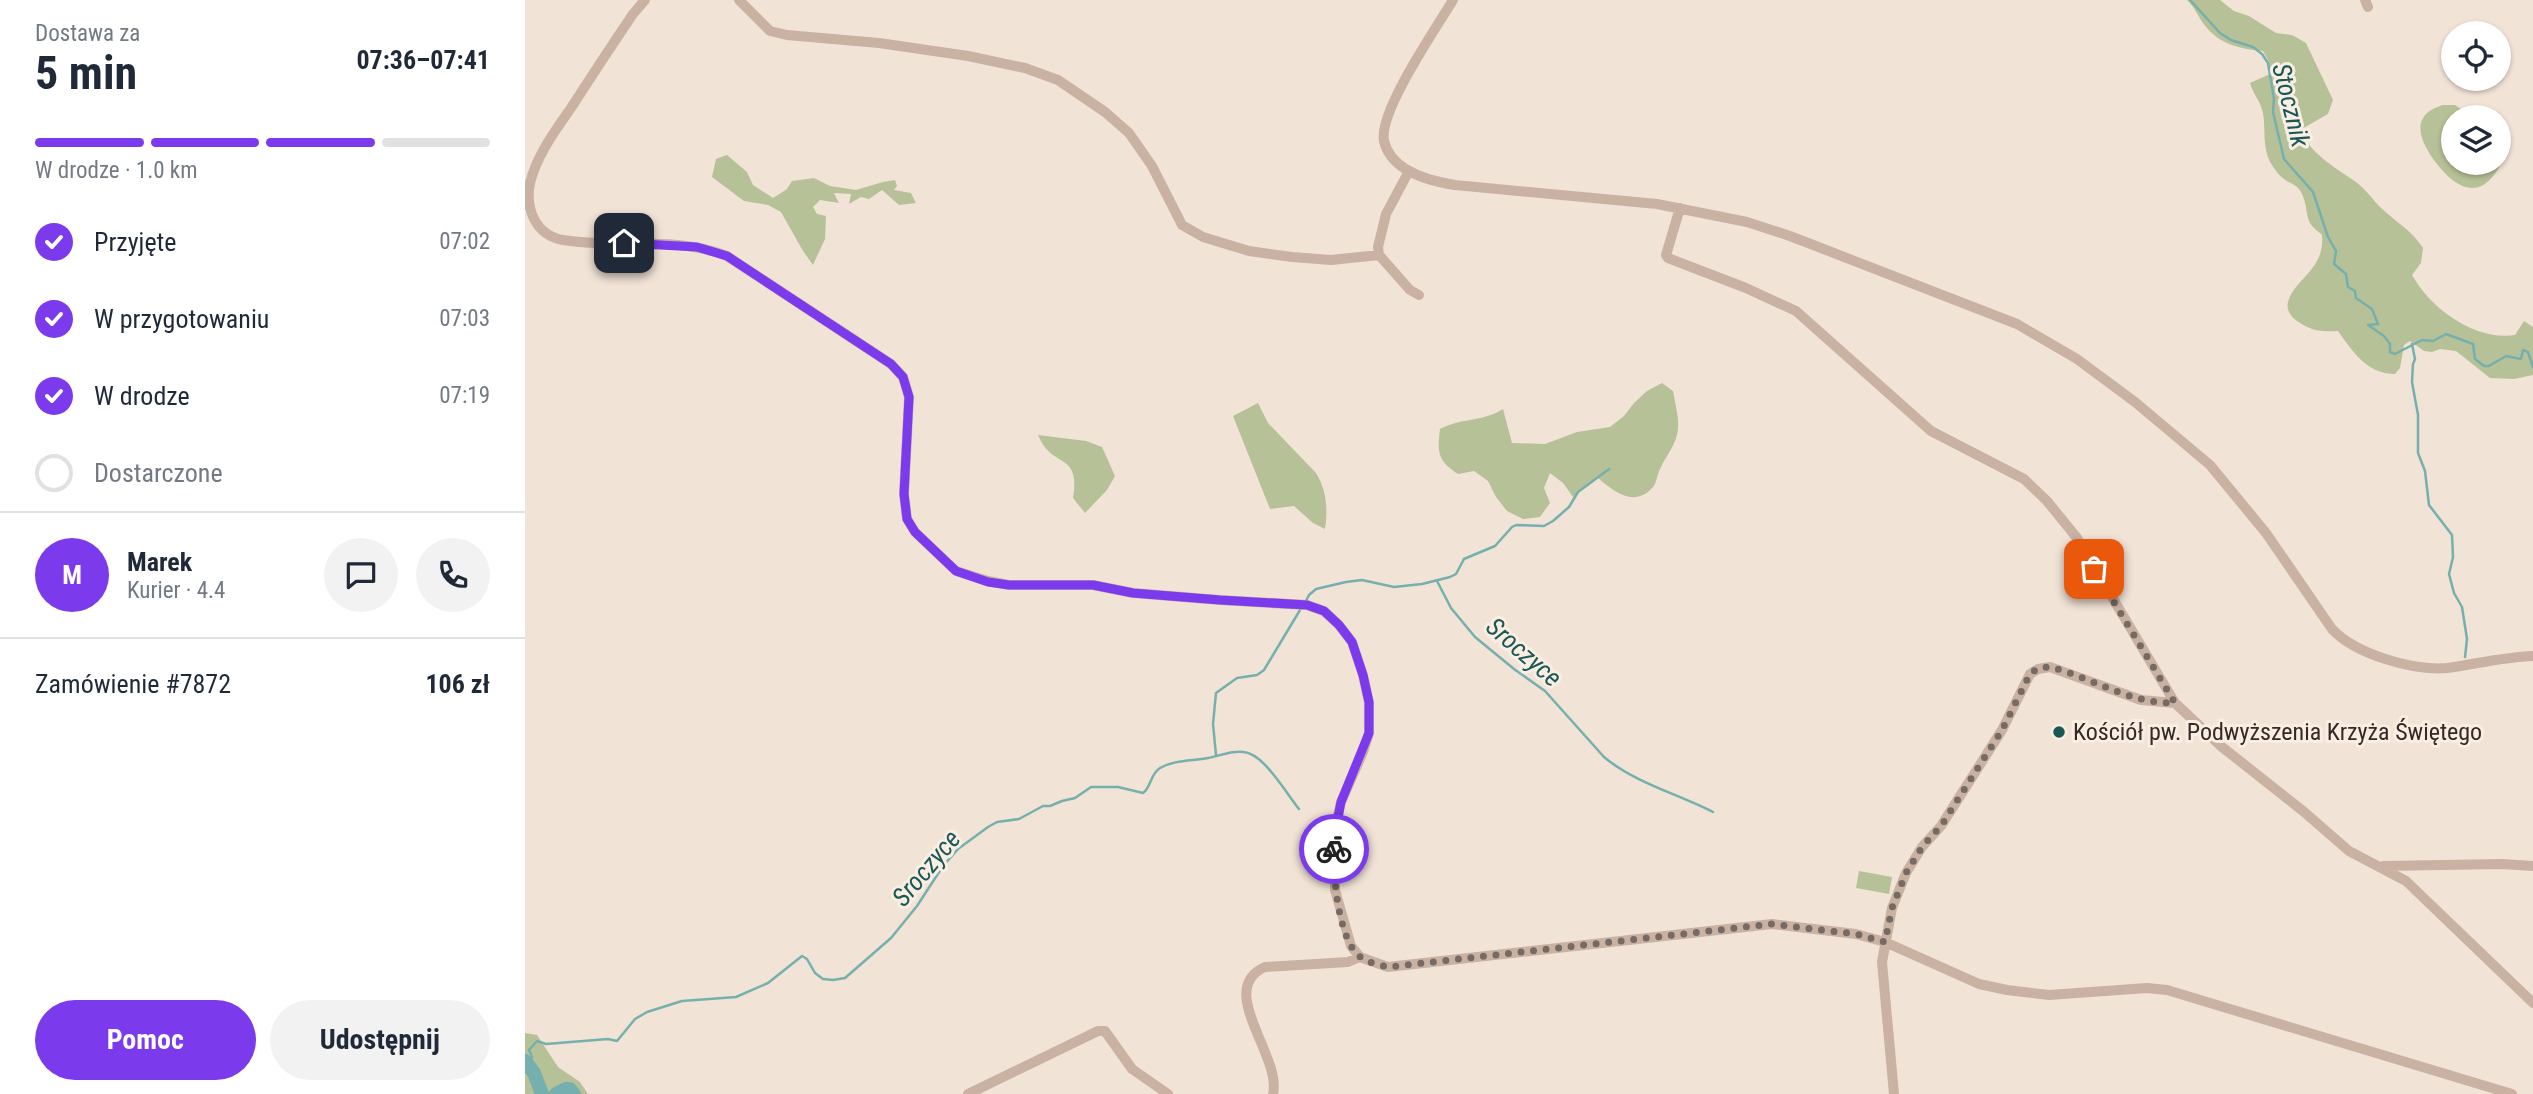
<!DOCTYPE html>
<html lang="pl">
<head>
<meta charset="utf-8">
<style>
  :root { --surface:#fff; --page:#f2f2f3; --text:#1f2937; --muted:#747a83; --line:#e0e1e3; --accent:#7c3aed }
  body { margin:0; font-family:"Roboto Condensed",sans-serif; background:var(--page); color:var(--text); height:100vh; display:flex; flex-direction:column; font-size:26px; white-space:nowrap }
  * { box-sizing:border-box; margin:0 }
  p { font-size:23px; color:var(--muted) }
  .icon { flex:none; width:38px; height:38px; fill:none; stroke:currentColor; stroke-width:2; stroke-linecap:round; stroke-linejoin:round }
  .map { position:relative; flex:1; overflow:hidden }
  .details { display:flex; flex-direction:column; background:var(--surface); width:525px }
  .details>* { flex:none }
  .buttons { position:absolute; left:1916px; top:21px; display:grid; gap:14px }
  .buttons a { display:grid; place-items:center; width:70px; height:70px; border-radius:50%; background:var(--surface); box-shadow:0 2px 5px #0004; font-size:35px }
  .pin { position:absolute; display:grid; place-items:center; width:60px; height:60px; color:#fff; margin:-30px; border-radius:14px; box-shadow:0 4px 10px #0006 }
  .courier { position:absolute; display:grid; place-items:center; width:70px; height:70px; margin:-35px; border:5px solid #7c3aed; border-radius:50%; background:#fff; color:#222; box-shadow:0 2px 9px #0007 }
  .head em { font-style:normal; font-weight:700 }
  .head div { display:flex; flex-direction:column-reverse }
  .head { display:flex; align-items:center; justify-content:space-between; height:119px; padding:0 35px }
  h1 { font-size:46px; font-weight:700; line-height:52px }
  .bar { display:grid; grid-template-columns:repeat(4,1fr); gap:10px 7px; align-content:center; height:84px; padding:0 35px }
  .bar i { height:9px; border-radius:5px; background:var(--line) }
  .bar .selected { background:var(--accent) }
  .bar p { grid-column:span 4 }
  .line { display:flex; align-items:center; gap:18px; padding:0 35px; border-top:2px solid var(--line) }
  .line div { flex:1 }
  .round { display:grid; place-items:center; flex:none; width:74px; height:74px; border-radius:37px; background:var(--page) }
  ol { padding:0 35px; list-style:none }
  li { display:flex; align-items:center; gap:21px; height:77px }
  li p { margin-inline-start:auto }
  li .icon { padding:7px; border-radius:50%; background:var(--accent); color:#fff; stroke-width:4 }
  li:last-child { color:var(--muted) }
  li i { width:38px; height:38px; border:4px solid var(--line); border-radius:50% }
  .action { display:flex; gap:14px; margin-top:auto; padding:14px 35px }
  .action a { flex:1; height:80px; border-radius:42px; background:var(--accent); color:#fff; font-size:28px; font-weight:700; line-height:80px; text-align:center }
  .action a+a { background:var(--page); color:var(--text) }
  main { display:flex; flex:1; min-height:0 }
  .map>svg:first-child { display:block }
  .green { fill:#b6c197 }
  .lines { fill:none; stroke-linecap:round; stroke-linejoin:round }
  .stream { stroke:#75b0ae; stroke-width:2.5 }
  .river { stroke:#75b0ae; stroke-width:14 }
  .minor { stroke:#cab2a3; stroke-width:10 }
  .done { stroke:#776a63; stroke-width:7; stroke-dasharray:0 12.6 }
  .route { stroke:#7c3aed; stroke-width:9 }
  .poi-dot { fill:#195857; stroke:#faeee3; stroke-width:2.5 }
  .labels { text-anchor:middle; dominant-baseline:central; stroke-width:6; stroke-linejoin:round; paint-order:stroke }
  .poi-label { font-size:24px; fill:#352925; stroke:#faeee3; text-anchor:start }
  .water-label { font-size:26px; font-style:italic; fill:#195857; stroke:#faeee3 }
</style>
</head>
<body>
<main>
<section class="details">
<div class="head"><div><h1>5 min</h1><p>Dostawa za</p></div><em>07:36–07:41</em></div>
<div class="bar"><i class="selected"></i><i class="selected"></i><i class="selected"></i><i></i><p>W drodze · 1.0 km</p></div>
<ol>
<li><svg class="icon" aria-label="check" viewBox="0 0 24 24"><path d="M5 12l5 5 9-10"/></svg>Przyjęte<p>07:02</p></li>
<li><svg class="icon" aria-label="check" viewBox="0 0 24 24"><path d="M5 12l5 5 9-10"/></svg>W przygotowaniu<p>07:03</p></li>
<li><svg class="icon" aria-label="check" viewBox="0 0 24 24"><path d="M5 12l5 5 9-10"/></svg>W drodze<p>07:19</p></li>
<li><i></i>Dostarczone</li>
</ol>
<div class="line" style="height:126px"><b class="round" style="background:var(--accent);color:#fff">M</b><div><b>Marek</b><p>Kurier · 4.4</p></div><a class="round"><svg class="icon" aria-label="chat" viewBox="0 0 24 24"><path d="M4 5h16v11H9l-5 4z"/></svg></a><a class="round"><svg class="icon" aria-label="phone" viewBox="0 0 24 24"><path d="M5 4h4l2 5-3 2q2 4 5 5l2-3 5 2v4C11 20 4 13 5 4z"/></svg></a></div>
<div class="line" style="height:91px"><div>Zamówienie #7872</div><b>106 zł</b></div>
<div class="action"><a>Pomoc</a><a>Udostępnij</a></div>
</section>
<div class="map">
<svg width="2008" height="1094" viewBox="0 0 2008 1094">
  <rect width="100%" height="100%" fill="#f2e3d7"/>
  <path class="green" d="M1662,0H1695L1709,11L1724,16L1751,33L1767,35L1781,43L1808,100L1803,114L1775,130C1787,155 1808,166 1831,182C1840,189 1846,197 1854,206C1869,221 1887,230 1898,248L1896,263L1887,275C1906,309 1950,341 1990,335L1999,321L2008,327V375L1989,379L1965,378L1931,351L1915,349L1907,352L1899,351L1885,341L1879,345L1875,368L1870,374C1842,374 1828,352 1813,331C1796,332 1786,331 1772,321C1766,317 1761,310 1763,302C1770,278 1800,270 1797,235C1794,232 1787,227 1785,223C1781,217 1782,202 1776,192C1772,184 1765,184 1759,179C1753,175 1749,168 1745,162C1737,145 1741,131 1738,113C1736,102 1728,94 1725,83L1745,74L1744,62L1738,51C1714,49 1693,44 1678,23C1673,16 1669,6 1662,0Z
    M1918,105H1930L1947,117H1928V163H1974V142L1981,152C1965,195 1940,200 1912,164C1895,142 1883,115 1918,105Z
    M202,155L222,172L228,185L248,198L262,189L267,181L289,178L305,186L331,190L358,182L370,180L372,186L369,190L386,193L391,203L374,205L357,190L344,199L336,197L324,204L326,194L309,193L314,203L295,200L288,207L292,214L301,216L300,239L288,265L278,251L256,212L243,205L219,201L187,177L191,159Z
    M1137,383L1148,391C1150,403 1154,416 1153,428C1152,444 1142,454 1136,467C1132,474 1132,482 1128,487C1110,508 1089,492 1073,478L1048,497L1038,483L1025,473L1019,488L1025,503L1015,517L998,519L982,511L971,497L963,481L949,471L933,474C913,461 912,453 915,429C938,417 955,423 978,409L987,443L1020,444L1052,432L1085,427L1099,416L1109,403L1122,391Z
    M733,403L743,423L791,473C802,491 803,509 800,529L788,523L769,506L745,509L708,416Z
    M513,435L561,441L577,447L590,476L582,490L560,513L548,498C556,451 527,470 513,435Z
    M1334,871L1367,877L1364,894L1331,888Z
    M0,1033L12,1035L33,1067L55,1082L63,1094H0Z"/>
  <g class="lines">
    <path class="stream" d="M1665,0L1695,33L1706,40L1728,47L1737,54L1743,63L1749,99L1748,112L1759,159L1788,192L1803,237L1811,251L1809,264L1821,274L1823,287L1830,291L1831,298L1847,309L1853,324L1843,325L1859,336L1865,344V352L1870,354L1897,340L1908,341L1921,334L1948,344L1950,359L1959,366H1964L1981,356L1996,359L1998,350L2003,352L2008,367
      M1887,344L1890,359L1888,364L1887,382L1893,415V453L1900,471L1904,505L1927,535L1928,557L1924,574L1929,593L1937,607L1942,639L1940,657
      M912,581L926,608L950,637L989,669L1020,691L1079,757C1110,783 1153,794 1188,812
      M781,601L784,595L791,589L821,582L837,580L869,587L897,584L925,577L931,574L939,559L970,546L987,527L991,525L1019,526L1028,521L1044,507L1053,492L1084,469
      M691,755L688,724L691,693L712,678L732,675L739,670L775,610
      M4,1065L7,1057L4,1050L12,1041L21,1044L83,1039L92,1041L110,1019L122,1012L157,1001L211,997L243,983L277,956L282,959L290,973L298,979L308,980L320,978L366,938L392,906L418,866L433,849L463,827L472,822L494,819L518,806H525L537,801L550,798L566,787H593L618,793C626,788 625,774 635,768C649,760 667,761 683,758C695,756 706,750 719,752C739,754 761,793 774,809"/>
    <path class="river" d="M0,1061L9,1073L17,1094
      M31,1094L41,1089H45L49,1094"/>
    <path class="minor" d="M120,0L108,14C87,45 66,77 46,108C30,131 12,155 5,183C0,208 10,235 38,240C91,249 150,235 202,256L366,364L378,377L384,397L379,494L382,519L390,532L431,571L463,581L484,585H568L608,593L695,600L782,605L799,611L814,625L827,642L838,675L844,703V733L838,752L816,802L809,833L810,890L826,946L835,957L863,967L1247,924L1331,934L1360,942L1454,984L1482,990L1524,995L1622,988L1642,990L1987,1094
      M214,0L245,31L262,35L354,43L443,56L500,68L533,80L580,112L604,133L627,166L657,225L678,237L724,251L767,257L806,260L854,255
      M928,0C912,27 853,112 859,141C866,171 904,181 930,185L1132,204L1222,222L1265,236L1492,324L1552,359L1610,402L1685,465L1741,533L1807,629C1830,654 1888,671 1922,668C1951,664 1979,657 2008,656
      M1840,0L1843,7
      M884,171L861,214L853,247L854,255L885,290L894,295
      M1155,208L1141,255L1143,258L1221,288L1271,311L1406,431L1499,479L1522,501L1552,538L1650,703L1697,747L1778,811L1824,851L1881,881L2008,1003
      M1858,866L1977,864L2008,866
      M443,1094L573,1031H580L607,1069L643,1094
      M748,1094C757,1056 690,989 740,967L823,962L835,957
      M1369,1094L1357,962L1367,908L1381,873L1397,847L1416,826L1477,730L1505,674L1513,669L1525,667L1616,700L1650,703"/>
  </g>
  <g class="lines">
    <path class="done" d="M809,849C808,875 813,936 833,955C841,962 853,965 863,967L1247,924L1331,934L1360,942L1367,908L1381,873L1397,847L1416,826L1477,730L1505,674L1513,668L1525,667C1568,678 1605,704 1650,703L1569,569"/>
    <path class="route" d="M99,243L172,247L202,256L366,364L378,377L384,397L379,494L382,519L390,532L431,571L463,582L484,585H568L608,593L695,600L782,605L799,611L814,625L827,642L838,675L844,702V733L816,802L810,833L809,849"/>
  </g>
  <circle class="poi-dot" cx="1534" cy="732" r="7"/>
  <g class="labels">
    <g class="poi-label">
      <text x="1548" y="732">Kościół pw. Podwyższenia Krzyża Świętego</text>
    </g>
    <g class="water-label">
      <text transform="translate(1766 105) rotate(76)">Stocznik</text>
      <text transform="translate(999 652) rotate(41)">Sroczyce</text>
      <text transform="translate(401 868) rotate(-50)">Sroczyce</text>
    </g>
  </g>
</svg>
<div class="buttons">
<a><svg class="icon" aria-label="locate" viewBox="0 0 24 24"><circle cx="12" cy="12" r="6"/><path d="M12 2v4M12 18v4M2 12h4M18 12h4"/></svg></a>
<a><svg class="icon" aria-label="layers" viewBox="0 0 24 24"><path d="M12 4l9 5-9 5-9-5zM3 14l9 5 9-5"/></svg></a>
</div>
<div class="pin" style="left:1569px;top:569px;background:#ea580c"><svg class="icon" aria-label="bag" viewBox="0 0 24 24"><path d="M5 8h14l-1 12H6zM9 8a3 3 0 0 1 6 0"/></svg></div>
<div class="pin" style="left:99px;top:243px;background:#1f2937"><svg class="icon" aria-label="home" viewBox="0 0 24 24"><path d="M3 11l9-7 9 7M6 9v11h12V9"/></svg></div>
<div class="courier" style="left:809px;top:849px"><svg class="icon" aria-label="bike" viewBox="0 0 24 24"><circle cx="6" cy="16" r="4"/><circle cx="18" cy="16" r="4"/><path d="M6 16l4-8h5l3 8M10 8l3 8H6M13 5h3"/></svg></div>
</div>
</main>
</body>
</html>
